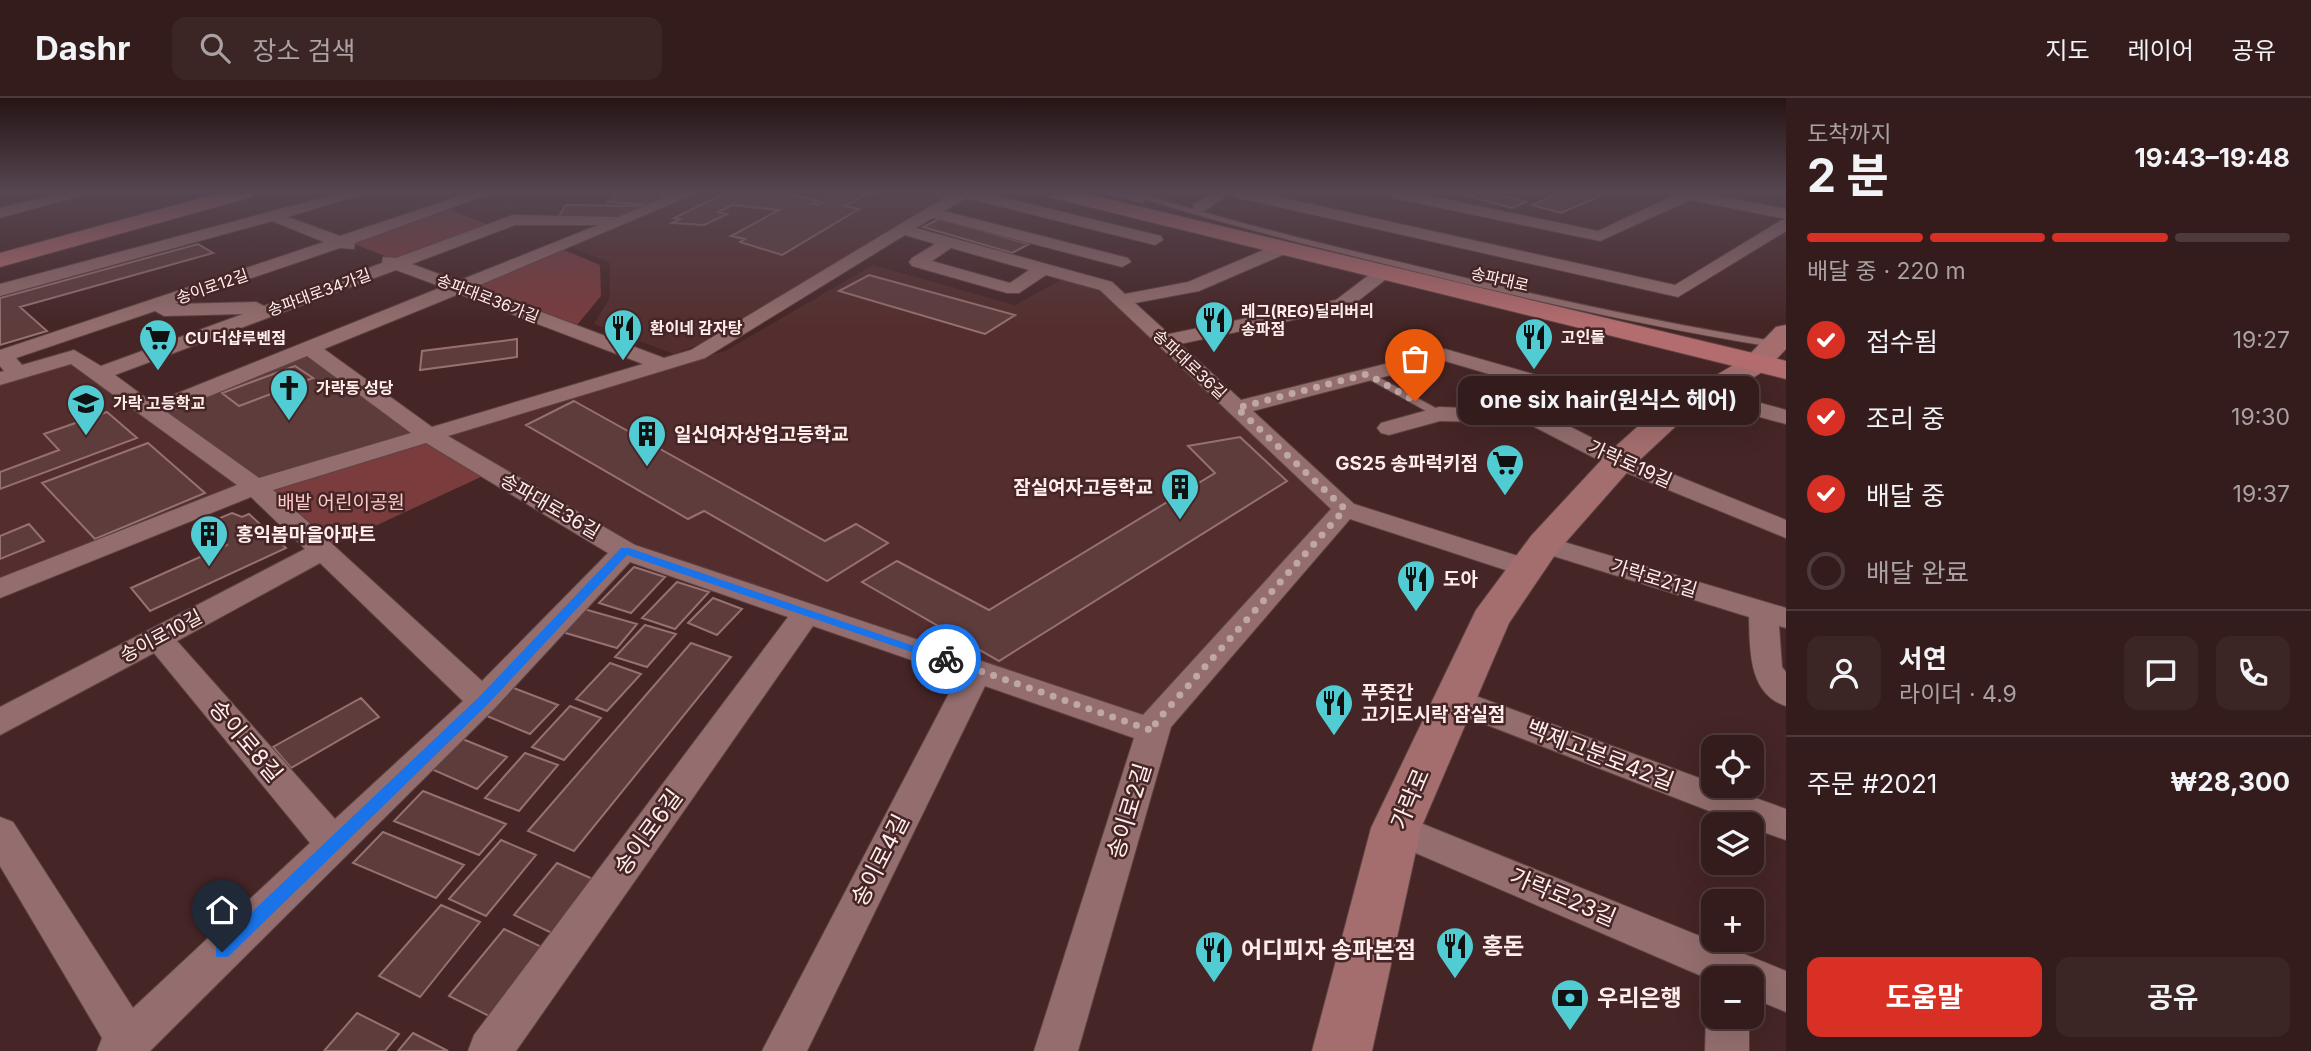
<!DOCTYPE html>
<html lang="ko">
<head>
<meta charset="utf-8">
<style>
  :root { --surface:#341c1c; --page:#3c2525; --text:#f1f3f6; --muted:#a9a1a3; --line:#4e3a3b; --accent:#d93025 }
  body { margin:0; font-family:Inter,"Noto Sans KR",sans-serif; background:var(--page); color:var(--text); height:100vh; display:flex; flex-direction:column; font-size:26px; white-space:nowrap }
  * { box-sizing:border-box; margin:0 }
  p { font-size:23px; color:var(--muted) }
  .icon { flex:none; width:38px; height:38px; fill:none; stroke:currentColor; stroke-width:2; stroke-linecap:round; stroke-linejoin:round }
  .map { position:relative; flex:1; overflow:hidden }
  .details { display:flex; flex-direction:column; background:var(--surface); width:525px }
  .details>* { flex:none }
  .buttons { position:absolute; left:1701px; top:637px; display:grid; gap:14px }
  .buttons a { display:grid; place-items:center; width:63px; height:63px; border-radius:14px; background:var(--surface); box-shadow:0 7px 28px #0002,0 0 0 2px var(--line); font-size:35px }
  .pin { position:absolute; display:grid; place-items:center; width:60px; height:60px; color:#fff; margin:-72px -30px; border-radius:50% 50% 50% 0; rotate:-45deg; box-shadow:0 0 7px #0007 }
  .pin .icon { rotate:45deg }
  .courier { position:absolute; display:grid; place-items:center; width:70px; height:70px; margin:-35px; border:5px solid #1a73e8; border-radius:50%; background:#fff; color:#222; box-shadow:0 2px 9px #0007 }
  .bubble { position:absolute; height:49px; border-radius:14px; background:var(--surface); box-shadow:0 7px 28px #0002,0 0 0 2px var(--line); font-size:23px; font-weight:700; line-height:49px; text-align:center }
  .head em { font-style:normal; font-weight:700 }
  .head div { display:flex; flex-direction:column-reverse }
  .head { display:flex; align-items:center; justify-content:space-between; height:119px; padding:0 21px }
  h1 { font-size:46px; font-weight:700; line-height:52px }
  .bar { display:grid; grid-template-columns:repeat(4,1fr); gap:10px 7px; align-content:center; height:84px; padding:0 21px }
  .bar i { height:9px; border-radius:5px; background:var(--line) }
  .bar .on { background:var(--accent) }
  .bar p { grid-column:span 4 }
  .line { display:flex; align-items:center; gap:18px; padding:0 21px; border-top:2px solid var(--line) }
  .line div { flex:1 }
  .round { display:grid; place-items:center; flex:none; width:74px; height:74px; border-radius:14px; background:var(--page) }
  ol { padding:0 21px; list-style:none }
  li { display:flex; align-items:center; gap:21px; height:77px }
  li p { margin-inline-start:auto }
  li .icon { padding:7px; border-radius:50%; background:var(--accent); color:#fff; stroke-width:4 }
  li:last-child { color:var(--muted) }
  li i { width:38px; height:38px; border:4px solid var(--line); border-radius:50% }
  .button { display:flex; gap:14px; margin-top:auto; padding:14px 21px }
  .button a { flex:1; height:80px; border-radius:14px; background:var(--accent); color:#fff; font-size:28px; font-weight:700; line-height:80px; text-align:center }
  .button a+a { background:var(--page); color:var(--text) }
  header { display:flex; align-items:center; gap:42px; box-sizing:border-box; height:98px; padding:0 35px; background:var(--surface); border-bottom:2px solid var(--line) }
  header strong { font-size:33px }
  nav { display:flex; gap:38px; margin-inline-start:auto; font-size:24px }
  .search { width:490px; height:63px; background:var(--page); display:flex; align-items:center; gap:18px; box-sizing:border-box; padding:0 24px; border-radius:14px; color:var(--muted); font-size:26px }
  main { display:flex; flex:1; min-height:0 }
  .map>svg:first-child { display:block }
  .built { fill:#542e2e }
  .green { fill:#7b3c3e }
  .building { fill:#5e3c3c; stroke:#977171; stroke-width:2 }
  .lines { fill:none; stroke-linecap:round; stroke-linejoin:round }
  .lane-casing { stroke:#5d4343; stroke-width:2 }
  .street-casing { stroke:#5d4343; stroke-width:2 }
  .secondary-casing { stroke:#5d4343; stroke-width:2 }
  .primary-casing { stroke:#5d4343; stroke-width:2 }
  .lane { fill:#946e6e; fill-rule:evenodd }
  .street { fill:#946e6e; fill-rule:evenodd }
  .secondary { fill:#a46e6f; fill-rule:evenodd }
  .primary { fill:#b46d6f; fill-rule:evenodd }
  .route { fill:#1a73e8 }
  .done { stroke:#bea7a6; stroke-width:7; stroke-dasharray:0 12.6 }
  .labels { text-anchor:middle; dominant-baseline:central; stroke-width:5; stroke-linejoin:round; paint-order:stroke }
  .far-street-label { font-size:16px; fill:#ffedec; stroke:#452525 }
  .far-poi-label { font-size:16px; font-weight:bold; fill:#ffedec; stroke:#452525; text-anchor:start }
  .poi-label { font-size:19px; font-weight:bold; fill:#ffedec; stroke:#452525; text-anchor:start }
  .street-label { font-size:19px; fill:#ffedec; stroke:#452525 }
  .park-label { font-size:19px; fill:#ffc9c8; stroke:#452525 }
  .near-street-label { font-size:23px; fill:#ffedec; stroke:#452525 }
  .near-poi-label { font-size:23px; font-weight:bold; fill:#ffedec; stroke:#452525; text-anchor:start }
</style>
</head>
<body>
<header>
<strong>Dashr</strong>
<div class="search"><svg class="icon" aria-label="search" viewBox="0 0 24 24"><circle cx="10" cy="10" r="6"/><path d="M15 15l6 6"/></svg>장소 검색</div>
<nav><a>지도</a><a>레이어</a><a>공유</a></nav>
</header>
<main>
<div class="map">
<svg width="1786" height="953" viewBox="0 0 1786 953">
  <rect width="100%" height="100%" fill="#452525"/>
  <path class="built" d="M701,95H937L949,98L708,243L674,256L594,226L610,199V165L568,148Z
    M873,167L1015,207L1066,179L1099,187L1335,410L1145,621L630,449L440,336L725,253Z
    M71,265L245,391L0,482V287Z"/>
  <path class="green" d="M446,110L491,128L398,163L349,144Z
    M562,151L600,167L601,198L577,227L473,189Z
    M427,343L483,378L334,447L265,390Z"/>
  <path class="building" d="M620,95H667L653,107L608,104Z
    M732,95H783L818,103L812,106L817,107L838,95H879L866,96L845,108L859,111L782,157L740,144L745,141L731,138L779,112L732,107L718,114L727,116L704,127L672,125L680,121L674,120L723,96Z
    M1473,95H1494L1526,104L1512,110L1467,98Z
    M1560,95H1607L1561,115L1532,107Z
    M566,107L652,108L621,121H557Z
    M939,121L1029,146L1012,155L923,129Z
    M198,146L213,155L20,209L47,233L0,247V200Z
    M869,177L1015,217L985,236L839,193Z
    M517,241V259L420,272L422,253Z
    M305,255L417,335L259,383L161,313Z
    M295,268L313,280L239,308L222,295Z
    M574,303L825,443L856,426L888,445L827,483L704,413L688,421L526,327Z
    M107,314L137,340L0,391V374L59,352L44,336Z
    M1240,339L1287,383L999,563L862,484L897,463L989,512L1215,375L1188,348Z
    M148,345L205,395L95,441L42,385Z
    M232,415L242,419L249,416L286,450L150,513L131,490L227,447L220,440L215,443L203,431L213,427L210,424Z
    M29,426L44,443L0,461V438Z
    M634,469L665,479L631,515L599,505Z
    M677,484L709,494L675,531L642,520Z
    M713,500L742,511L717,537L688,525Z
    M584,511L637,526L617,550L562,534Z
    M645,527L676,536L647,569L615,559Z
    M691,545L731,559L574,753L528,733Z
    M610,565L641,576L607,613L576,601Z
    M511,589L558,607L530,636L482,616Z
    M361,600L379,619L291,670L273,649Z
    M570,608L601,620L564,662L532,649Z
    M460,640L507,659L477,691L429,670Z
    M525,655L558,667L519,713L485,700Z
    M423,693L506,726L479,757L394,723Z
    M383,734L464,767L436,800L353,765Z
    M501,742L536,757L486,818L449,801Z
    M557,765L597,783L556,837L514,817Z
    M441,807L480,824L420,899L379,878Z
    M504,831L546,851L493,920L449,898Z
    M357,915L399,936L385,953H324Z
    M413,935L448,953H398Z"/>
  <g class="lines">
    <defs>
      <path id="lane" d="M1104,95H1119L1144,101L1127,95H1140C1228,123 1318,145 1408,166C1529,196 1650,223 1773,243L1778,246L1773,249C1649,229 1527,201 1405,171C1317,149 1230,128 1144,101V105H1141Z
        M1367,273L1443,314L1445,316L1439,319L1435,318L1363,278V274Z"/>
      <path id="street" d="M63,95H90L0,120V110Z
        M340,95H365L288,119L340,138L469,95H492L355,145L354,151L340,150L175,206L256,204L264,208L382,165L383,159L396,160L513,117L618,119L676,95H697L475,189L664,260L691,252L952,95H985L1161,138L1163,142L1155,147L966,100L944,113L1128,160L1131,164L1122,169L933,120L916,130L1112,184L1125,196L1188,184L1273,148H1285L1287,152L1285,156L1199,193L1135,205L1169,236L1336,202L1378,170H1390L1393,174L1390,178L1349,210L1180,246L1241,302L1445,251L1673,316L1676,321L1665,328L1657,326L1445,263L1253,313L1354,406L1537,464L1541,470L1537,476L1527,479L1350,421L1171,629L1078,953H1034L1134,640L985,588L807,953H762L958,578L813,528L516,953H468L474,937L788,519L630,464L494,611L150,953H97L102,940L0,768V719L13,724L133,910L310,745L154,555L0,637V609L305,451L251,399L0,500V480L237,387L71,266L0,287V274L4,273L0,268V252L324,144L272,123L0,198V186ZM515,127H598L458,183L412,166ZM905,137L935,146L912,160L909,164L912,168L1007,195H1019L1046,177L1100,192L1331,411L1143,617L635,447L448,338L705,260ZM951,150L1029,172L1010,185L932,163ZM396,172L442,189L153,305L115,277ZM459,196L643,266L432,329L324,251ZM155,213L164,218L243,216L101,268L74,252L22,267L16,260ZM307,258L411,335L259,380L168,315ZM426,345L608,455L482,583L273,392ZM320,465L463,603L335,721L177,543Z
        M1212,95H1230L1205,113H1193V107Z
        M1232,95H1261L1675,187L1780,123L1786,121V133L1678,199L1239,100Z
        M1386,95H1416L1598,133L1679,95H1703L1786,111V121L1690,102L1600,143L1393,100Z
        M1705,290L1786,312V326L1697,302L1694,297Z
        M1439,309L1539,313L1628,358L1786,422V440L1610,368L1527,325L1440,323L1389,337L1381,335L1377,330L1381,325Z
        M1544,438L1786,510V530L1779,528L1782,569L1786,574V608C1748,596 1750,551 1749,519L1534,452L1531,446L1534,440Z
        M1454,590L1713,685V688H1722L1786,711V742L1752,730V726H1743L1443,610L1438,602L1443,594Z
        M1396,715L1786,873V914L1752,900V880H1713V883L1383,741L1378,730L1383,719Z
        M1713,904V919H1749V953H1705L1706,919Z"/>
      <path id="secondary" d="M1786,227V251L1767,271L1676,328L1631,370L1557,454L1509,525L1421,730L1372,953H1312L1371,730L1476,512L1531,438L1607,356L1654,314L1747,259L1776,229Z"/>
      <path id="primary" d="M220,95H255L252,99L0,169V155Z
        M1046,95H1083L1786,263V281L1049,99Z"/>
    </defs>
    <use href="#lane" class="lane-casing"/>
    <use href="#street" class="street-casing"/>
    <use href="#secondary" class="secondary-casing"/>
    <use href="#primary" class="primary-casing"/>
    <use href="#lane" class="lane"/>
    <use href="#street" class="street"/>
    <use href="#secondary" class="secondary"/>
    <use href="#primary" class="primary"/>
  </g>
  <linearGradient id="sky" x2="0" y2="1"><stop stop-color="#261414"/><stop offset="0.41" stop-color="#564651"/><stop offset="1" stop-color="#564651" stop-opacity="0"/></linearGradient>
  <rect width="1786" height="229" fill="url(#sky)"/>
  <path class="route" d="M621,450H629L952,561L950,564H941L627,457L488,606L228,859H216V848L479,599Z"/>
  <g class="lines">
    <path class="done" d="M946,561L1153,633L1156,624L1345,411L1237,310L1367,276L1415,303"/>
  </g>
  <defs>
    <symbol id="restaurant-pin" viewBox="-11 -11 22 30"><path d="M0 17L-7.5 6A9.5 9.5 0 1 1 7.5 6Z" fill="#51ccd2" stroke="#452525"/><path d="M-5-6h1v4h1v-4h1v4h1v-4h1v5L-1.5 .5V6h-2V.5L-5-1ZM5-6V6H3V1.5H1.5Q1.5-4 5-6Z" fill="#111"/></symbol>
    <symbol id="supermarket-pin" viewBox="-11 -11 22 30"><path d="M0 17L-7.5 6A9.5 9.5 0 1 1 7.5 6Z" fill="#51ccd2" stroke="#452525"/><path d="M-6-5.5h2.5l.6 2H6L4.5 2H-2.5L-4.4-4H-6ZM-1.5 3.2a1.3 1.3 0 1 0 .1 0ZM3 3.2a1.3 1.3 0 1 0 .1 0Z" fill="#111"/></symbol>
    <symbol id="church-pin" viewBox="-11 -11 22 30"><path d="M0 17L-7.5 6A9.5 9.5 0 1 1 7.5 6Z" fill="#51ccd2" stroke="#452525"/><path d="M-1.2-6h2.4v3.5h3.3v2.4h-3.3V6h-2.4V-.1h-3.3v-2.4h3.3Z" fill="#111"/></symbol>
    <symbol id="school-pin" viewBox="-11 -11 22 30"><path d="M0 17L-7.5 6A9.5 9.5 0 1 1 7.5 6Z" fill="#51ccd2" stroke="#452525"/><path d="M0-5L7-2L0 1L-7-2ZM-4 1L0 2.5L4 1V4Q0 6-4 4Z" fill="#111"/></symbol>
    <symbol id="building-pin" viewBox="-11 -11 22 30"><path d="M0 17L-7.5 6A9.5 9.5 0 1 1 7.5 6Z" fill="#51ccd2" stroke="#452525"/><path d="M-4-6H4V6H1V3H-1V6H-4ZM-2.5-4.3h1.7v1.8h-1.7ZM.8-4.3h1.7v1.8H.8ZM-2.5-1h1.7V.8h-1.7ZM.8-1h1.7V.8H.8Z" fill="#111"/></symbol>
    <symbol id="bank-pin" viewBox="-11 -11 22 30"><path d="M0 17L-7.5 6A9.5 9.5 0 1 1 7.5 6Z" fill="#51ccd2" stroke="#452525"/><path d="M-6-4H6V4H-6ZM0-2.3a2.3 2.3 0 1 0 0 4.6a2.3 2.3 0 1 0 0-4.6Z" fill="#111"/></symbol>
  </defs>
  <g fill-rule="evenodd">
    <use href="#restaurant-pin" x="1192" y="200" width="44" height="60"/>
    <use href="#restaurant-pin" x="601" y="208" width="44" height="60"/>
    <use href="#restaurant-pin" x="1512" y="217" width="44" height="60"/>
    <use href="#supermarket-pin" x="136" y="218" width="44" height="60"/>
    <use href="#church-pin" x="267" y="268" width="44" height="60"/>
    <use href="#school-pin" x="64" y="283" width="44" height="60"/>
    <use href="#building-pin" x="625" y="314" width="44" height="60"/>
    <use href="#supermarket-pin" x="1483" y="343" width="44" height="60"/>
    <use href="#building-pin" x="1158" y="367" width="44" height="60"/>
    <use href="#building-pin" x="187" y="414" width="44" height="60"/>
    <use href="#restaurant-pin" x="1394" y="459" width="44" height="60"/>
    <use href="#restaurant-pin" x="1312" y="583" width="44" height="60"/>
    <use href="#restaurant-pin" x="1433" y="826" width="44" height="60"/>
    <use href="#restaurant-pin" x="1192" y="830" width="44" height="60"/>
    <use href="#bank-pin" x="1548" y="878" width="44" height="60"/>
  </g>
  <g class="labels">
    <g class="far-street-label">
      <text transform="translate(1500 181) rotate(13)">송파대로</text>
      <text transform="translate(212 188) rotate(-19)">송이로12길</text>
      <text transform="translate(319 194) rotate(-20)">송파대로34가길</text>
      <text transform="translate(488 200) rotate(21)">송파대로36가길</text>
      <text transform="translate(1190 266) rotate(43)">송파대로36길</text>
    </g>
    <g class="far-poi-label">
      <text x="1241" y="213">레그(REG)딜리버리<tspan x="1241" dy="18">송파점</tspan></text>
      <text x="650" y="230">환이네 감자탕</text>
      <text x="1561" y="239">고인돌</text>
      <text x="185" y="240">CU 더샵루벤점</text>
      <text x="316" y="290">가락동 성당</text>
      <text x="113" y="305">가락 고등학교</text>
    </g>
    <g class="poi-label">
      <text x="674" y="336">일신여자상업고등학교</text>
      <text x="1478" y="365" text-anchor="end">GS25 송파럭키점</text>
      <text x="1153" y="389" text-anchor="end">잠실여자고등학교</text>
      <text x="236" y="436">홍익봄마을아파트</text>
      <text x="1443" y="481">도아</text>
      <text x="1361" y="594">푸줏간<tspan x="1361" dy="22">고기도시락 잠실점</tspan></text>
    </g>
    <g class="street-label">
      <text transform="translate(1630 366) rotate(24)">가락로19길</text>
      <text transform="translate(550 408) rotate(30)">송파대로36길</text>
      <text transform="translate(1654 480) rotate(17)">가락로21길</text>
      <text transform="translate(161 538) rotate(-28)">송이로10길</text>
    </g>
    <g class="park-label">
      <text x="341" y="404">배밭 어린이공원</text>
    </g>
    <g class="near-street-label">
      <text transform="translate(246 643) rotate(50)">송이로8길</text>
      <text transform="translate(1600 657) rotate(21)">백제고분로42길</text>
      <text transform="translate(1410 701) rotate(-67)">가락로</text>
      <text transform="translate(1129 713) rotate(-73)">송이로2길</text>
      <text transform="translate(648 734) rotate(-54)">송이로6길</text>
      <text transform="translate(880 762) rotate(-63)">송이로4길</text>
      <text transform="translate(1563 799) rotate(23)">가락로23길</text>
    </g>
    <g class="near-poi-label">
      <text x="1482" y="848">홍돈</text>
      <text x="1241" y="852">어디피자 송파본점</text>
      <text x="1597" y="900">우리은행</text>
    </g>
  </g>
</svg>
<div class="buttons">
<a><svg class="icon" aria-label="locate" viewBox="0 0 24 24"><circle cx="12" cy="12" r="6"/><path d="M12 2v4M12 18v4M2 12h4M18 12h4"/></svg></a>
<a><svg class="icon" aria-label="layers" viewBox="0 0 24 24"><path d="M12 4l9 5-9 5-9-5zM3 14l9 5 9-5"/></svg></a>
<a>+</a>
<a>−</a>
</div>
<div class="pin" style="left:1415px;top:303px;background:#ea580c"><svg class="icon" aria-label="bag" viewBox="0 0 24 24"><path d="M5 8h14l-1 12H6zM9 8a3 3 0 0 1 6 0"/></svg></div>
<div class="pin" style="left:222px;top:854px;background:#1f2937"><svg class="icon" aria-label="home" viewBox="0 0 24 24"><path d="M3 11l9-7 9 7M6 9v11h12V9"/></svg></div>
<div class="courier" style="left:946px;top:561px"><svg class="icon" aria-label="bike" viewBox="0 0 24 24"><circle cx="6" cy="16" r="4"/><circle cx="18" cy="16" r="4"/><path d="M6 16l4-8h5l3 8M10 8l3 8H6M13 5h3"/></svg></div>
<div class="bubble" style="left:1458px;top:278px;width:301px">one six hair(원식스 헤어)</div>
</div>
<section class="details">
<div class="head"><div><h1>2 분</h1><p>도착까지</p></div><em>19:43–19:48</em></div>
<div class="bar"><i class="on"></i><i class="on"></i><i class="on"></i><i></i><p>배달 중 · 220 m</p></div>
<ol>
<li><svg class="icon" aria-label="check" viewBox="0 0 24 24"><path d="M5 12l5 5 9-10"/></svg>접수됨<p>19:27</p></li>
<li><svg class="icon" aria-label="check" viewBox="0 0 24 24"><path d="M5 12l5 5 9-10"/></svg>조리 중<p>19:30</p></li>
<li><svg class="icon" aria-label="check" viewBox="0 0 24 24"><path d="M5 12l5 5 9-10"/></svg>배달 중<p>19:37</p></li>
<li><i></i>배달 완료</li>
</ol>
<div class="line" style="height:126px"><a class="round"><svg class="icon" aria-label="person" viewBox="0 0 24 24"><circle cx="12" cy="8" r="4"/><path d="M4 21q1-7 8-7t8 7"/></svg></a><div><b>서연</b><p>라이더 · 4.9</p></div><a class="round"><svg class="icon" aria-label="chat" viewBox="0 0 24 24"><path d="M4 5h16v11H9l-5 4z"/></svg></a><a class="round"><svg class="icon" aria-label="phone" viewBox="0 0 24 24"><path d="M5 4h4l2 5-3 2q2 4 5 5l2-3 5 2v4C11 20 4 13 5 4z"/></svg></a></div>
<div class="line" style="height:91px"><div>주문 #2021</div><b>₩28,300</b></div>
<div class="button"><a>도움말</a><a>공유</a></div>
</section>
</main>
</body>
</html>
